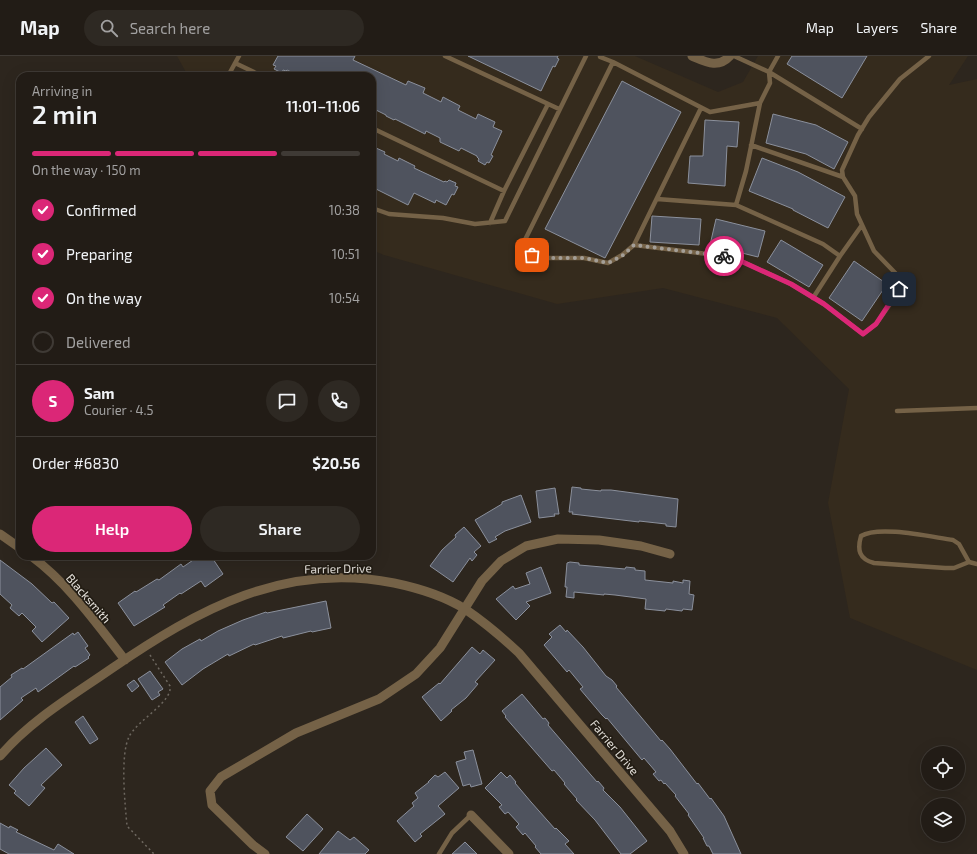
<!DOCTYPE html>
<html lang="en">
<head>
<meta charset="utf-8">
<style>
  :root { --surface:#221c16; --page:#2e2923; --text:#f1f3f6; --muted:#a2a1a1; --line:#3f3a35; --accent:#db2777 }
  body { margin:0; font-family:"Exo 2",sans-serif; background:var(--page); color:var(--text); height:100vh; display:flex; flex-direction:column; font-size:15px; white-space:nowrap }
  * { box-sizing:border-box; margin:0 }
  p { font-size:13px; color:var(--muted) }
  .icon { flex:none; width:22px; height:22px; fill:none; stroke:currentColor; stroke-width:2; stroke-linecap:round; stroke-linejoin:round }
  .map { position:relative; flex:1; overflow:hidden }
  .side { position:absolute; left:16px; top:16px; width:360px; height:488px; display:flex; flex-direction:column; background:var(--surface); border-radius:12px; box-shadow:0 4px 16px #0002,0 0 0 1px var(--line) }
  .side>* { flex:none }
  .controls { position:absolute; left:921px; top:690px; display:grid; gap:8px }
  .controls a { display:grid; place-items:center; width:44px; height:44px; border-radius:50%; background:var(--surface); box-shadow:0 4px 16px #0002,0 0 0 1px var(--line); font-size:20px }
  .pin { position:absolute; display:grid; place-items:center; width:34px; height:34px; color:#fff; margin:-17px; border-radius:8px; box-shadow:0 2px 6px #0006 }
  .courier { position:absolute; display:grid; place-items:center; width:40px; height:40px; margin:-20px; border:3px solid #db2777; border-radius:50%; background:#fff; color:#222; box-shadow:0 1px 5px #0007 }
  .headline em { font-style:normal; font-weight:600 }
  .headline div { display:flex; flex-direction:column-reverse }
  .headline { display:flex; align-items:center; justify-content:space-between; height:68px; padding:0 16px }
  h1 { font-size:26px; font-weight:600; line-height:30px }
  .bar { display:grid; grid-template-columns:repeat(4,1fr); gap:6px 4px; align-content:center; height:48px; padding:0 16px }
  .bar i { height:5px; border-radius:3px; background:var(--line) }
  .bar .on { background:var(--accent) }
  .bar p { grid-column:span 4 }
  .line { display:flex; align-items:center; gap:10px; padding:0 16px; border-top:1px solid var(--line) }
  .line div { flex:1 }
  .round { display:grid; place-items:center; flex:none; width:42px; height:42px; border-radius:21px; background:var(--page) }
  ol { padding:0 16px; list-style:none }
  li { display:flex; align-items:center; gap:12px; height:44px }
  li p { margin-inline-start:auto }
  li .icon { padding:4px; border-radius:50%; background:var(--accent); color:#fff; stroke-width:4 }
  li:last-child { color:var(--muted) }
  li i { width:22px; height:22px; border:2px solid var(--line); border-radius:50% }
  .action { display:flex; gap:8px; margin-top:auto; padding:8px 16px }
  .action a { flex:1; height:46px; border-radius:24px; background:var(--accent); color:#fff; font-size:16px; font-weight:600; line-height:46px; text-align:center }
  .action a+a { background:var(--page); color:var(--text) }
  header { display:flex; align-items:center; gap:24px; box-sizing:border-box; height:56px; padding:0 20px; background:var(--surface); border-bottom:1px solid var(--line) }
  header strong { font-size:19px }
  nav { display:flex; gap:22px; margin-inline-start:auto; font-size:14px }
  .search { width:280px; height:36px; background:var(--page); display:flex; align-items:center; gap:10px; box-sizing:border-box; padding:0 14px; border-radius:22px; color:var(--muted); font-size:15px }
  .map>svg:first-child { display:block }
  .built { fill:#352b1d }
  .building { fill:#4f535e; stroke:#8b909c }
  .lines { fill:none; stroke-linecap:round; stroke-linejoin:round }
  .path { stroke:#6e6860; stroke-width:1.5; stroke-dasharray:2 3; stroke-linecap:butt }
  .lane { stroke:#756247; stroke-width:4.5 }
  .street { stroke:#756247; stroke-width:9 }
  .done { stroke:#a49f98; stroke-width:4; stroke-dasharray:0 7.2 }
  .route { stroke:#db2777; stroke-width:5 }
  .labels { text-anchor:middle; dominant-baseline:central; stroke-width:3.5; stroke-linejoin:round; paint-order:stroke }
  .street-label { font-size:12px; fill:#e4e0da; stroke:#231d14 }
</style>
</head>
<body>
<header>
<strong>Map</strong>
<div class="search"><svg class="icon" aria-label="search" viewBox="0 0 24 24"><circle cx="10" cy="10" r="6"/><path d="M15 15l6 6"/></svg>Search here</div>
<nav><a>Map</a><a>Layers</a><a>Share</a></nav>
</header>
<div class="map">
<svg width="977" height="798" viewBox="0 0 977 798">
  <rect width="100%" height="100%" fill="#2d261e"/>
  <path class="built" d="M177,0H635L718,36L743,26L758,0H968L949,29L977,23V614L850,562L828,447L849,333L777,262L663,232L557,248L384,199L372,194V20H188Z"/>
  <path class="building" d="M278,0H355L353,4L406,29L408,25L425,32L423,37L441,46L443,41L460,50L458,54L476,63L478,58L495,66L493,71L502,75L491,99L493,100L489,107L487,106L485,109L478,105L479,103L477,101V100L461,92L459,95L440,86V82L426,75L425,78L395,63L394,64L386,60V59L372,52V20H300L287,14L286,15L283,14L282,17L274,13L276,10L273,9Z
    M468,0H558L557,2L559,3L555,11L553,10L541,35Z
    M792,0H867L842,42L787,8Z
    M622,25L681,56L605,202L545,173Z
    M773,58L816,69L848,86L834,113L806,98L766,87Z
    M705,64L739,66L737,91L727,90L725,130L688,127L690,100H703Z
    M372,92L376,94V92L385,96L384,98L398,105L399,102L415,110L414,112L444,126L445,125L447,126L449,124L456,127L455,130L458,131L454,139L452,138L446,149L436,144L435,147L414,137L408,149L372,131Z
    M762,102L798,116L845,141L828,172L793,154V153L749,135Z
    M652,160L701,163L699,189L650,186Z
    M716,163L765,175L758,201L710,189Z
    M781,184L823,209L809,231L767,206Z
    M854,205L887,228L862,265L829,242Z
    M572,431L581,432V433L601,435V434H611L678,443L676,471L666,470V468L639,465V466L572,458L573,456H569Z
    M555,432L559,458H554L555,460L539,462L536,435Z
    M521,439L531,466L505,475L495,481L497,483L489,487L475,464L502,448V446Z
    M464,471L481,490L474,496L477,499L472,505L470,502L453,526L430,510L442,494L456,481L455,479Z
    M199,500H211L223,518L205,531L201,525L181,538L180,537L163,549L165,551L134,570L118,547L135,535L136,536L157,523L159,524L181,508L183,511Z
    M0,504L32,528L52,547L54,546L69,562L42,586L32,575L36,571L22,557L19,560L10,552L12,549L0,538Z
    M570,506L579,507V509L625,513L626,511L635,512V514L645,515V524L673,527V525L683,527V524L690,525L689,538L694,539L692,554L683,553L682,555L666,553L665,555L645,553L646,543L615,539L604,538V539L574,536V542L566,541L567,531H565L567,507Z
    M541,511L551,537L526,546L530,550L516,564L496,543L513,530L515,533L530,528L526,517Z
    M326,545L331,572L312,576L311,575L283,582L282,580L255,589L254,588L229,600L228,598L203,613L182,629L165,606L182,593L200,583L201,585L218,575L243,564L266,556L267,557Z
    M560,569L566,576L567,574L583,591L606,620L612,624L617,630L616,631L661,685L662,684L670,693L697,728L698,727L710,743L711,742L724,760L741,798H713L709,790H707L703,782H704L688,759L689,758L675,740L676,739L665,727L664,728L661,724L659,725L653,718L656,716L644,702L642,704L607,662L606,663L602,659L580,633L583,631L569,614L567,616L544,589L552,581L549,578Z
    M78,576L88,590L85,592L90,599L88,601L89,602L75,611L74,610L38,636L36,632L21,642L23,644L0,664V631L12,621L11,619L22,612L23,613L73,577L74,579Z
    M472,591L480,598L483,594L495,604L475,626L478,628L466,642L451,654L452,655L441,665L422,641L439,627L440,628Z
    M150,615L163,633L158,636L160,639L152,644L138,623Z
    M134,624L139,630L132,636L127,629Z
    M522,638L543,663L545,662L549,667L548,669L597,726L598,725L604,732L603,734L620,751L647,785L630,798H621L595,764L576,744L577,743L564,728L565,727L554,714L552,715L505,661L506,660L502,655Z
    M83,660L98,683L90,688L75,666Z
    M46,692L62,709L41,729L45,732L29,750L14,737L16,735L9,729L24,712Z
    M473,694L482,728L471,731L470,728L463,730L456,706L466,703L464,696Z
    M445,716L459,732L438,750L445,758L420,778L422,780L415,786L397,765L414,750L412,747L418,742L415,737L429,726H428L435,719L438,721Z
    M501,716L507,722L510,719L516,726L515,727L531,746L555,773L556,772L569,785L565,788L574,798H541L535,791L536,790L525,777L523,779L516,771L519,768L508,756L505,758L499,751L502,749L485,732Z
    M307,758L323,773L303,795L286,781Z
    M0,767L9,772L10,770L18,774L16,776L54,794L58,788L74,798H9L0,793Z
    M338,775L350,784L354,781L369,794L365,798H319Z
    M465,786L477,798H452Z"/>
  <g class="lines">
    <path class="path" d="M150,599L170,630C173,646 136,665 129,681C120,699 125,748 127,770L154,798"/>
    <path class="lane" d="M445,0L559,53
      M600,0V1L613,6L519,196L545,202H584L608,207L622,199L634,189L732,201L791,228L824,248L863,278L876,268L895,241L903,225L874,195L857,158L855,140L843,121L842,114L858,79L869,61L900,23L929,0
      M734,0L769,16L778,0
      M613,6L710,56L760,47L770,27L769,16
      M235,7L262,20
      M769,16L862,73
      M228,20L239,0
      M372,72L504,135
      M751,89L843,121
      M657,143L736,149L746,115L760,47
      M736,149L823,188L840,200L813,242
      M372,152L389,158L443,162L475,168L505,165L586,0
      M490,167L504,135L548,48
      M634,189L701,52
      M840,200L862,169
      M897,355L977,352
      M969,506L959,488L953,484C931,481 879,469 861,480C857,494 859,503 874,507L945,512H954L969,506L977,508
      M439,798L452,777L471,759"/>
    <path class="street" d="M692,0C706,6 718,13 730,0
      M0,478L20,492
      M31,500C69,528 96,567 125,604
      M0,700C31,664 72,640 111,613C199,553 285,505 394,527C418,532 444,540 465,553C484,566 502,581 519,597L670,775L684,798
      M471,759L509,798
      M265,798L253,789L212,749L210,735L221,721L296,677L379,643L416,618L440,592L482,525L501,505L526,490L558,483L599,484L641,490L670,498"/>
  </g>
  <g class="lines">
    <path class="done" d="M532,199L545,202H584L608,207L622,200L634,189L724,200"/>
    <path class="route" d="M724,200L732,201L791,228L824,248L863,278L876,268L899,233"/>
  </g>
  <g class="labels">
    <g class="street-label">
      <text transform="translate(338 512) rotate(-1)">Farrier Drive</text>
      <text transform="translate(89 542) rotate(49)">Blacksmith</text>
      <text transform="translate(615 691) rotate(50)">Farrier Drive</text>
    </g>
  </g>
</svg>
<div class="controls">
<a><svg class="icon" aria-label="locate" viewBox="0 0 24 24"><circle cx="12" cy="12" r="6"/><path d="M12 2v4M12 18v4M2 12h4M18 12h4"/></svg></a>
<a><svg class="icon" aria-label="layers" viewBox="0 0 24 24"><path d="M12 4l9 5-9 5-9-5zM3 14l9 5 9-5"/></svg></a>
</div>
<div class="pin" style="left:532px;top:199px;background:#ea580c"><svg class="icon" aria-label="bag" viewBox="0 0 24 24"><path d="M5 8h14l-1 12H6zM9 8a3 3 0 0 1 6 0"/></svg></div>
<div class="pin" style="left:899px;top:233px;background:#1f2937"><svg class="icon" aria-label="home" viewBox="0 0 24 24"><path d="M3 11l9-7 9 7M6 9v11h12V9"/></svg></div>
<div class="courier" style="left:724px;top:200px"><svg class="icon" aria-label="bike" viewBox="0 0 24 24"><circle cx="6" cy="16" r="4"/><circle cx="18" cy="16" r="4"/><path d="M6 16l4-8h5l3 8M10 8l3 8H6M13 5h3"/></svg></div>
<section class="side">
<div class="headline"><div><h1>2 min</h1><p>Arriving in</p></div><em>11:01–11:06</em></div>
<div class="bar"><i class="on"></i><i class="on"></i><i class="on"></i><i></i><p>On the way · 150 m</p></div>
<ol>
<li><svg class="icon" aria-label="check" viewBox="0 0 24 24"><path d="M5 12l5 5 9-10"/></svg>Confirmed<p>10:38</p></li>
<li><svg class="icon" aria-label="check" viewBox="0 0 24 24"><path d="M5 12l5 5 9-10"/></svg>Preparing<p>10:51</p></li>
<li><svg class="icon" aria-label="check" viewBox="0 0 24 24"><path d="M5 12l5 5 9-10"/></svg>On the way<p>10:54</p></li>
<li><i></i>Delivered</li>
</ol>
<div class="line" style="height:72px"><b class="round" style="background:var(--accent);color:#fff">S</b><div><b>Sam</b><p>Courier · 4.5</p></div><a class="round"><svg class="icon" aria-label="chat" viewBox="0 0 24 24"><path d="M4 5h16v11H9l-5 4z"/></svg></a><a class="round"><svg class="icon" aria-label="phone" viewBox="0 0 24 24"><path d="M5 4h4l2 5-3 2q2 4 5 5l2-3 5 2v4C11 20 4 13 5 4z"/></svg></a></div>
<div class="line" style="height:52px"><div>Order #6830</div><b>$20.56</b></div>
<div class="action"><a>Help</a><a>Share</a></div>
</section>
</div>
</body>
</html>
